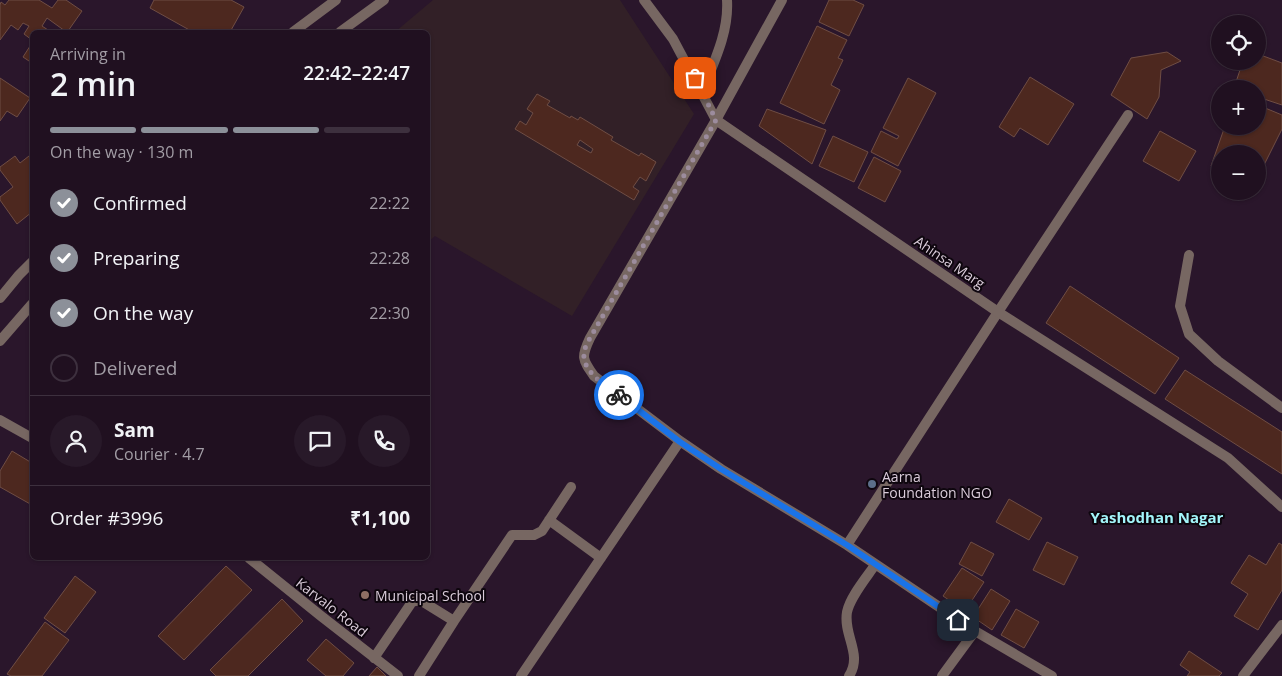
<!DOCTYPE html>
<html lang="en">
<head>
<meta charset="utf-8">
<style>
  :root { --surface:#201020; --page:#281929; --text:#f1f3f6; --muted:#a29da5; --line:#3d303e; --accent:#8c9099 }
  body { margin:0; font-family:"Open Sans",sans-serif; background:var(--page); color:var(--text); height:100vh; display:flex; flex-direction:column; font-size:19px; white-space:nowrap }
  * { box-sizing:border-box; margin:0 }
  p { font-size:16px; color:var(--muted) }
  .icon { flex:none; width:28px; height:28px; fill:none; stroke:currentColor; stroke-width:2; stroke-linecap:round; stroke-linejoin:round }
  .map { position:relative; flex:1; overflow:hidden }
  .panel { position:absolute; left:30px; top:30px; width:400px; height:530px; display:flex; flex-direction:column; background:var(--surface); border-radius:8px; box-shadow:0 1px 4px #0004,0 0 0 1px var(--line) }
  .panel>* { flex:none }
  .tools { position:absolute; left:1211px; top:15px; display:grid; gap:10px }
  .tools a { display:grid; place-items:center; width:55px; height:55px; border-radius:50%; background:var(--surface); box-shadow:0 1px 4px #0004,0 0 0 1px var(--line); font-size:25px }
  .pin { position:absolute; display:grid; place-items:center; width:42px; height:42px; color:#fff; margin:-21px; border-radius:10px; box-shadow:0 2px 8px #0006 }
  .courier { position:absolute; display:grid; place-items:center; width:50px; height:50px; margin:-25px; border:4px solid #1a73e8; border-radius:50%; background:#fff; color:#222; box-shadow:0 1px 6px #0007 }
  .summary em { font-style:normal; font-weight:600 }
  .summary div { display:flex; flex-direction:column-reverse }
  .summary { display:flex; align-items:center; justify-content:space-between; height:85px; padding:0 20px }
  h1 { font-size:32px; font-weight:600; line-height:38px }
  .bar { display:grid; grid-template-columns:repeat(4,1fr); gap:8px 5px; align-content:center; height:60px; padding:0 20px }
  .bar i { height:6px; border-radius:4px; background:var(--line) }
  .bar .on { background:var(--accent) }
  .bar p { grid-column:span 4 }
  .line { display:flex; align-items:center; gap:12px; padding:0 20px; border-top:1px solid var(--line) }
  .line div { flex:1 }
  .round { display:grid; place-items:center; flex:none; width:52px; height:52px; border-radius:26px; background:var(--page) }
  ol { padding:0 20px; list-style:none }
  li { display:flex; align-items:center; gap:15px; height:55px }
  li p { margin-inline-start:auto }
  li .icon { padding:5px; border-radius:50%; background:var(--accent); color:#fff; stroke-width:4 }
  li:last-child { color:var(--muted) }
  li i { width:28px; height:28px; border:2px solid var(--line); border-radius:50% }
  .map>svg:first-child { display:block }
  .industrial { fill:#322027 }
  .building { fill:#4d281f; stroke:#6f4d44; fill-rule:evenodd }
  .lines { fill:none; stroke-linecap:round; stroke-linejoin:round }
  .service { stroke:#776762; stroke-width:10 }
  .minor { stroke:#776762; stroke-width:10 }
  .tertiary { stroke:#776762; stroke-width:10 }
  .done { stroke:#9c8c9d; stroke-width:5; stroke-dasharray:0 9 }
  .route { stroke:#1a73e8; stroke-width:6 }
  .service-dot { fill:#5c6f8a; stroke:#0e060e; stroke-width:2 }
  .education-dot { fill:#8d6e63; stroke:#0e060e; stroke-width:2 }
  .labels { text-anchor:middle; dominant-baseline:central; stroke-width:4; stroke-linejoin:round; paint-order:stroke }
  .street-label { font-size:14px; fill:#daccda; stroke:#0e060e }
  .poi-label { font-size:14px; fill:#daccda; stroke:#0e060e; text-anchor:start }
  .neighbourhood-label { font-size:15px; font-weight:bold; fill:#a3f5fa; stroke:#0e060e }
</style>
</head>
<body>
<div class="map">
<svg width="1282" height="676" viewBox="0 0 1282 676">
  <rect width="100%" height="100%" fill="#2a162b"/>
  <path class="industrial" d="M433,0H620L694,114L572,316L435,236L428,242V32H395Z"/>
  <path class="building" d="M9,0H39L52,8L58,0H66L82,11L68,31L66,29L65,31L47,18L42,26L51,32H32V40L24,34L29,26L23,23L18,30L11,25L0,40V5L1,2L5,5Z
    M154,0H231L244,7L230,32H193L150,8Z
    M829,0H853L864,5L849,36L819,22Z
    M817,26L847,40L838,58L843,60L831,85L840,90L824,124L780,103Z
    M32,43V63L23,57Z
    M1167,52L1181,61L1161,70L1159,97L1147,119L1111,95L1131,58Z
    M1258,54L1282,63V105L1258,97V89L1234,88L1243,61H1258Z
    M1030,77L1074,104L1048,145L1020,128L1014,137L999,127Z
    M0,78L30,98L17,117L7,111L0,121Z
    M908,78L936,93L898,166L871,152L881,131L897,139L899,136L883,128Z
    M537,94L550,101L547,105L570,118L571,116L578,120L580,117L613,137L611,140L639,156L641,153L656,162L646,181L640,177L633,187L639,191L634,200L515,129L520,121L526,125L533,113L527,109ZM580,140L593,149L591,153L577,145Z
    M1258,105L1282,115V129L1259,175H1258V154H1220V168L1211,166L1225,126H1258Z
    M767,109L826,130L812,164L759,126Z
    M1160,131L1196,151L1179,181L1143,161Z
    M833,136L868,152L854,182L819,166Z
    M15,156L20,163L29,156L32,160V212L17,224L0,200V197L13,187L0,170V167Z
    M874,157L901,171L885,202L858,188Z
    M1070,286L1179,358L1155,394L1046,323Z
    M1185,370L1282,432V474L1165,399Z
    M12,451L32,463V505L0,487V471Z
    M1009,499L1042,518L1029,540L996,522Z
    M971,542L994,554L982,576L959,564Z
    M1047,542L1078,557L1064,585L1033,570Z
    M1279,543L1282,545V590L1258,630L1234,616L1248,594L1231,583L1249,555L1266,565Z
    M226,566L252,590L184,660L158,636Z
    M962,568L984,582L965,611L943,596Z
    M75,576L96,592L65,633L44,618Z
    M991,589L1010,601L992,630L973,617Z
    M282,599L303,621L248,676H216L210,670Z
    M1016,609L1039,622L1024,648L1001,635Z
    M45,622L69,640L42,676H11L7,674Z
    M326,639L354,663L343,676H326L307,660Z
    M1189,651L1222,673L1219,676H1187L1190,672L1180,665Z
    M377,667L386,676H369Z"/>
  <g class="lines">
    <path class="service" d="M702,92C714,62 729,32 727,0"/>
    <path class="minor" d="M782,0L716,120L590,338C581,357 582,359 594,376L680,441L721,469L847,545L975,631L1052,676
      M1189,255L1180,306L1189,334L1218,361L1282,408
      M0,420L32,438
      M549,520L601,558
      M847,545L998,312L1128,115
      M249,558L321,616L398,676
      M374,658L412,602L420,600L454,621L512,535H534L542,531L571,487
      M419,676L454,621
      M521,676L680,441
      M849,676C863,654 843,636 847,612C850,597 866,578 875,565
      M942,676L975,631"/>
    <path class="tertiary" d="M644,0L673,39L716,120L998,312L1228,458L1282,507
      M293,32L336,0
      M340,32L384,0
      M0,298L19,275L32,262
      M0,341L32,304
      M1243,676L1282,625"/>
  </g>
  <g class="lines">
    <path class="done" d="M619,395C607,387 585,373 584,357C583,350 587,344 590,338L716,120L695,78"/>
    <path class="route" d="M619,395L680,442L721,469L847,545L958,620"/>
  </g>
  <circle class="service-dot" cx="872" cy="484" r="5"/>
  <circle class="education-dot" cx="365" cy="595" r="5"/>
  <g class="labels">
    <g class="street-label">
      <text transform="translate(950 262) rotate(34)">Ahinsa Marg</text>
      <text transform="translate(332 607) rotate(38)">Karvalo Road</text>
    </g>
    <g class="poi-label">
      <text x="882" y="476">Aarna<tspan x="882" dy="16">Foundation NGO</tspan></text>
      <text x="375" y="595">Municipal School</text>
    </g>
    <g class="neighbourhood-label">
      <text x="1157" y="517">Yashodhan Nagar</text>
    </g>
  </g>
</svg>
<div class="tools">
<a><svg class="icon" aria-label="locate" viewBox="0 0 24 24"><circle cx="12" cy="12" r="6"/><path d="M12 2v4M12 18v4M2 12h4M18 12h4"/></svg></a>
<a>+</a>
<a>−</a>
</div>
<div class="pin" style="left:695px;top:78px;background:#ea580c"><svg class="icon" aria-label="bag" viewBox="0 0 24 24"><path d="M5 8h14l-1 12H6zM9 8a3 3 0 0 1 6 0"/></svg></div>
<div class="pin" style="left:958px;top:620px;background:#1f2937"><svg class="icon" aria-label="home" viewBox="0 0 24 24"><path d="M3 11l9-7 9 7M6 9v11h12V9"/></svg></div>
<div class="courier" style="left:619px;top:395px"><svg class="icon" aria-label="bike" viewBox="0 0 24 24"><circle cx="6" cy="16" r="4"/><circle cx="18" cy="16" r="4"/><path d="M6 16l4-8h5l3 8M10 8l3 8H6M13 5h3"/></svg></div>
<section class="panel">
<div class="summary"><div><h1>2 min</h1><p>Arriving in</p></div><em>22:42–22:47</em></div>
<div class="bar"><i class="on"></i><i class="on"></i><i class="on"></i><i></i><p>On the way · 130 m</p></div>
<ol>
<li><svg class="icon" aria-label="check" viewBox="0 0 24 24"><path d="M5 12l5 5 9-10"/></svg>Confirmed<p>22:22</p></li>
<li><svg class="icon" aria-label="check" viewBox="0 0 24 24"><path d="M5 12l5 5 9-10"/></svg>Preparing<p>22:28</p></li>
<li><svg class="icon" aria-label="check" viewBox="0 0 24 24"><path d="M5 12l5 5 9-10"/></svg>On the way<p>22:30</p></li>
<li><i></i>Delivered</li>
</ol>
<div class="line" style="height:90px"><a class="round"><svg class="icon" aria-label="person" viewBox="0 0 24 24"><circle cx="12" cy="8" r="4"/><path d="M4 21q1-7 8-7t8 7"/></svg></a><div><b>Sam</b><p>Courier · 4.7</p></div><a class="round"><svg class="icon" aria-label="chat" viewBox="0 0 24 24"><path d="M4 5h16v11H9l-5 4z"/></svg></a><a class="round"><svg class="icon" aria-label="phone" viewBox="0 0 24 24"><path d="M5 4h4l2 5-3 2q2 4 5 5l2-3 5 2v4C11 20 4 13 5 4z"/></svg></a></div>
<div class="line" style="height:65px"><div>Order #3996</div><b>₹1,100</b></div>
</section>
</div>
</body>
</html>
